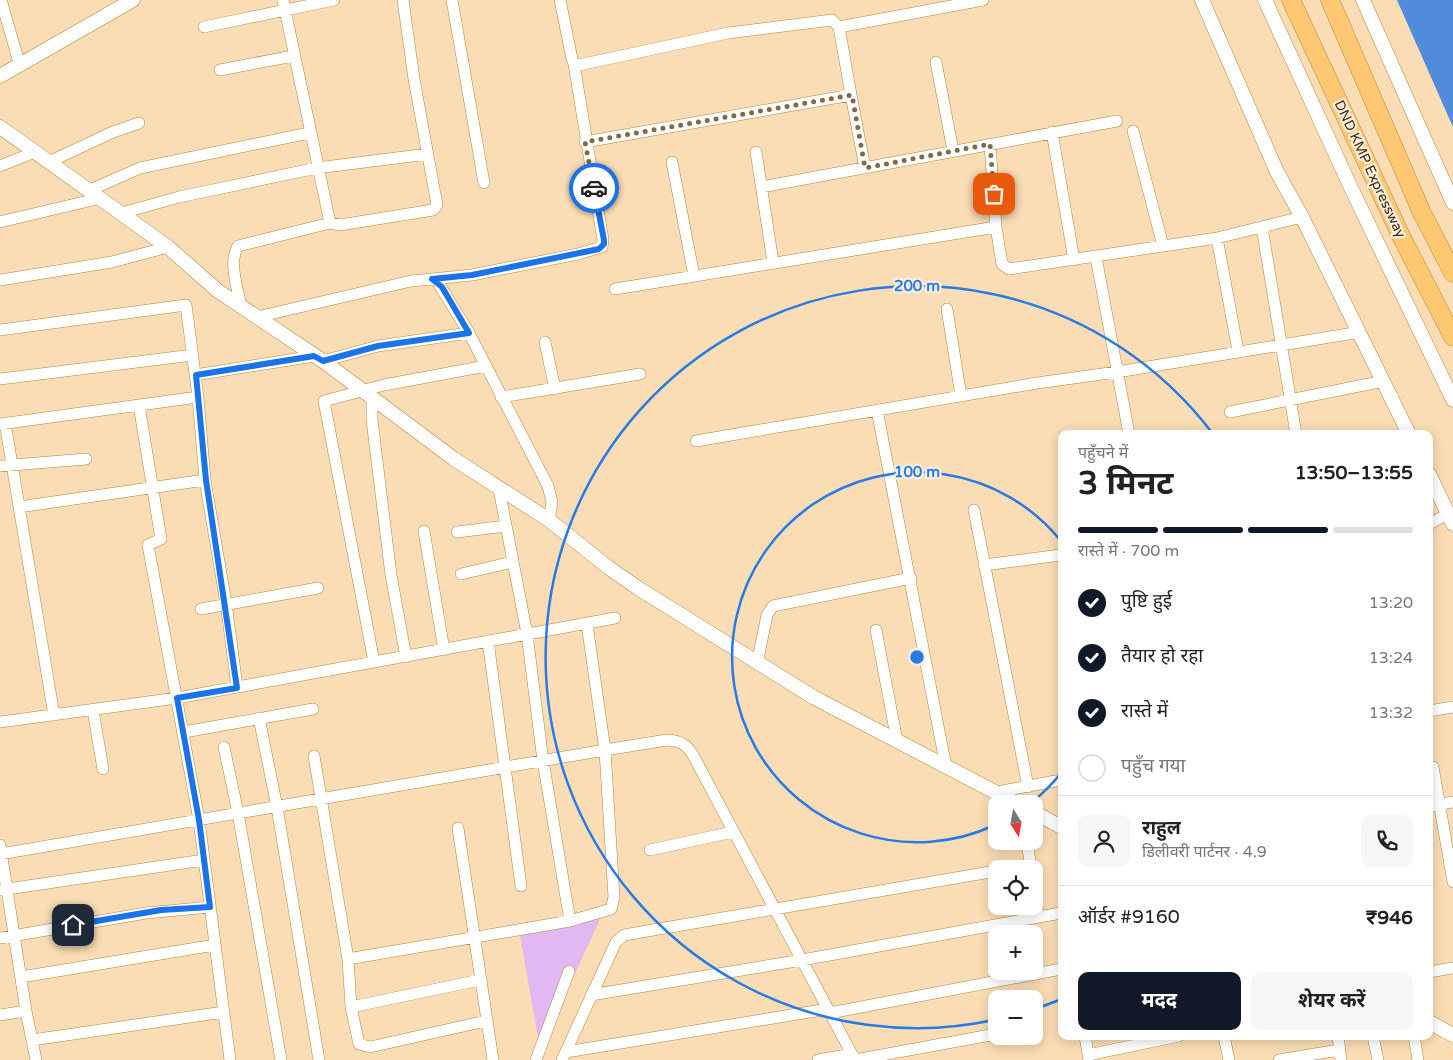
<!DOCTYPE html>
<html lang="hi">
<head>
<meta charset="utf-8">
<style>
  :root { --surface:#fff; --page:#f6f6f6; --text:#222; --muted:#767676; --line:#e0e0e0; --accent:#111827 }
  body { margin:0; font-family:"Varela Round","Noto Sans Devanagari",sans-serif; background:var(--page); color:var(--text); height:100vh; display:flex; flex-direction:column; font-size:19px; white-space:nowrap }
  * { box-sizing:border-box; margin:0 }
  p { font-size:16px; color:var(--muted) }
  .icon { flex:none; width:28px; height:28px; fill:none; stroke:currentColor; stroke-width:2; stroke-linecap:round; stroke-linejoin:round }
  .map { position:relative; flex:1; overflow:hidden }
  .panel { position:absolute; left:1058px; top:430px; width:375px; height:610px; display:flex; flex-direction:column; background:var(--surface); border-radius:10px; box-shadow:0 2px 12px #0003 }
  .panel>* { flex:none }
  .needle { width:32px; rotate:169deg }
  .fabs { position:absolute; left:988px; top:795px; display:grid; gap:10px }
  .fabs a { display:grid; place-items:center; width:55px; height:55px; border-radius:10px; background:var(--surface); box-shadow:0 2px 12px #0003; font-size:25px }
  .pin { position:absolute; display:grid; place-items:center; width:42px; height:42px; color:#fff; margin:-21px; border-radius:10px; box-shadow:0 2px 8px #0006 }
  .courier { position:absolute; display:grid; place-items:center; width:50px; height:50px; margin:-25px; border:4px solid #1a73e8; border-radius:50%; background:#fff; color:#222; box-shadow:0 1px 6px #0007 }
  .overview em { font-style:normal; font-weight:700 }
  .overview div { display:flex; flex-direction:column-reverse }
  .overview { display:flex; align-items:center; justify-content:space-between; height:85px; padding:0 20px }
  h1 { font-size:32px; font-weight:700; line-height:38px }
  .bar { display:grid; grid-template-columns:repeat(4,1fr); gap:8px 5px; align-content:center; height:60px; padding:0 20px }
  .bar i { height:6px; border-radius:4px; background:var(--line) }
  .bar .selected { background:var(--accent) }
  .bar p { grid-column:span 4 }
  .line { display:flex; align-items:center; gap:12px; padding:0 20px; border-top:1px solid var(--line) }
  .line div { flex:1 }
  .round { display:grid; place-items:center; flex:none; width:52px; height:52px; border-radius:10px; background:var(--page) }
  ol { padding:0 20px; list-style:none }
  li { display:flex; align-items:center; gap:15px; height:55px }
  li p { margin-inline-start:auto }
  li .icon { padding:5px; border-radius:50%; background:var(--accent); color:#fff; stroke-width:4 }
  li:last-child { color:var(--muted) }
  li i { width:28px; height:28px; border:2px solid var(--line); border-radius:50% }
  .primary-button { display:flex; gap:10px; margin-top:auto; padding:10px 20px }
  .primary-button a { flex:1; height:58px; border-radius:10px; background:var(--accent); color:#fff; font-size:20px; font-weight:700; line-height:58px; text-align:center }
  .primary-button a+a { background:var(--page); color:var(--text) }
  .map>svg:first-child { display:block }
  .green { fill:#e1b8f1 }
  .water { fill:#508bdc }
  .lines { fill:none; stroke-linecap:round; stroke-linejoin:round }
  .minor-casing { stroke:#b2853c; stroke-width:12 }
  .tertiary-casing { stroke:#b2853c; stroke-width:15 }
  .trunk-casing { stroke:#ba8937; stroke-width:19 }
  .minor { stroke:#fff; stroke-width:11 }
  .tertiary { stroke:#fff; stroke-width:14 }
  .trunk { stroke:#fec872; stroke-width:18 }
  .done { stroke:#806a47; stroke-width:5; stroke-dasharray:0 9 }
  .route { stroke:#1a73e8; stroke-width:6 }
  .ring { fill:none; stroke:#277be6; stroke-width:2.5 }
  .labels { text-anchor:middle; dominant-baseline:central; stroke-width:4.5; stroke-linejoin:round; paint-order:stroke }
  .street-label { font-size:14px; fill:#3f2c0d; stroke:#f7eee0 }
  .centre { fill:#277be6; stroke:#f7eee0; stroke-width:2.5 }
  .ring-label { font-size:15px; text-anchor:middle; font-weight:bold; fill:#277be6; stroke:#f7eee0; stroke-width:4.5; stroke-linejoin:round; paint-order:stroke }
</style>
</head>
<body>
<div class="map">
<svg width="1453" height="1060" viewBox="0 0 1453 1060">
  <rect width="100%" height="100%" fill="#faddb4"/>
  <path class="green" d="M600,919L540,1049L519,929Z"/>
  <path class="water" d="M1397,0H1453V127Z"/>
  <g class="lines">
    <defs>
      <path id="minor" d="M1,0L20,66
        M283,0L330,223
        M452,0L484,183
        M560,0L572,59L574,64L579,65L728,33L832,20L839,27L851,95L585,142
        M204,27L334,0
        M839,27L983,0
        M936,62L953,151
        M220,70L293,56
        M851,95L865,168
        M1133,131L1163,246
        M1052,132L1074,260
        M990,144L996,227
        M756,152L773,262
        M51,161L113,132L139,123
        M672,162L694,276
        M0,166L35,152
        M761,187L1117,121
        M90,190L140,168L309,133
        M122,213L179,197L317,168L428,154
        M0,222L101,198
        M1262,227L1296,434
        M1217,238L1238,351
        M1096,257L1129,434
        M432,279L472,275L578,254L602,247L603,240L574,64
        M0,280L112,262L168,247
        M615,289L996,227L1002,264L1009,269L1217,238L1302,217
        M241,307C238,289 228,262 238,246L330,223L340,225L433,210L437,205L414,79L403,0
        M947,309L961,396
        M257,317L411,281L432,279L437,281L469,333L548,486L552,502L549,520
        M0,330L186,305L198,397L205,480L226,603L237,687
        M545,342L555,389
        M323,361L378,346L469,333
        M195,375L314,356
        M0,379L193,355
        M372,397V420L391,575L406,657
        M501,397L640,374
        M139,405L161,539L148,545L199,820L230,1060
        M877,410L946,767
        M1230,412L1384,381
        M5,423L54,715
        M0,424L198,397
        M696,441L1037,383L1117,372L1360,332
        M0,466L86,459
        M499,489L527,634L543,761L570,921
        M19,507L205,480
        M974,510L1028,787
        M1429,524L1448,514
        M424,531L444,650
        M457,532L506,526
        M984,565L1061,555
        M461,574L513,562
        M201,609L318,588
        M876,630L897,741
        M488,641L521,886
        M374,662L324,401L384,385L486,366
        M757,664L767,615L773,606L911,578
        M93,710L103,769
        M1429,711L1453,707
        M259,718L277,807L319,1060
        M0,722L177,698L615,618
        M184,732L313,709
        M224,747L238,813L281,1060
        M314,756L348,959L351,1007L359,1044L370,1047L486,1021
        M1433,767L1453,882
        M997,792L1061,780
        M1429,806L1453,802
        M458,828L493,1060
        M1027,841L1031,869
        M0,845L26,1011L0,1015
        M650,850L733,832
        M0,854L605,750L667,740C681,741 686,744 693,755L855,1060L996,1034
        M1008,869L1030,865
        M1034,886L1038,917
        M0,890L204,860
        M0,938L146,913L210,907
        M348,959L570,921L611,909L614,897L605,750L587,624
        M1429,972L1453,968
        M21,977L215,945
        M591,995L802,960L1061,913
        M351,1007L480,980
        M26,1011L36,1060
        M830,1013L1061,969
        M1085,1036L1089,1060
        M1224,1036L1229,1060
        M1338,1036L1341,1060
        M1373,1036L1378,1060
        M1414,1036L1418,1060
        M32,1040L224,1012
        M566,1052L828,1009
        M1088,1055L1179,1036
        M536,1060L569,971
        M562,1060L616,942L624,935L996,871
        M818,1060L852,1054
        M1279,1060L1339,1050"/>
      <path id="tertiary" d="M1202,0L1277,172L1302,217L1409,434
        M1265,0L1352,190L1453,400
        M1363,0L1453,203
        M0,76L133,0
        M0,127L168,247L218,291L323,361L454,459L549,520L609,568L638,588L813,697L1018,804
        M1429,474L1453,524
        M1034,812L1061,827
        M1429,1022L1453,1035"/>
      <path id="trunk" d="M1291,0L1401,236L1453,337
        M1330,0L1422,213L1453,273"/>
    </defs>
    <use href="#minor" class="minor-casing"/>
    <use href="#tertiary" class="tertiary-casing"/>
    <use href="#trunk" class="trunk-casing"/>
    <use href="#minor" class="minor"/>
    <use href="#tertiary" class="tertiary"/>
    <use href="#trunk" class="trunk"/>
  </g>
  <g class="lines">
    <path class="done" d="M594,188L585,142L852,95L865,168L990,144L994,194"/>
    <path class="route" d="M73,925L161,910L210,907L199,820L177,698L237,688L206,480L196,375L314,356L323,361L378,346L469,333L442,287L432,279L472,275L599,249L604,244V240L594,188"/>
  </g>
  <g class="ring">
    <path d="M1061 773A185 185 0 0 1 1031 803M995 825A185 185 0 1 1 1061 541"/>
    <path d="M1059 1000A371 371 0 0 1 1035 1009M994 1020A371 371 0 1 1 1213 434"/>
  </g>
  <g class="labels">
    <g class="street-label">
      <text transform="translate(1370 169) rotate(65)">DND KMP Expressway</text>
    </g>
  </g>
  <circle cx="917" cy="657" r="8" class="centre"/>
  <g class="ring-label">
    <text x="917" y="291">200 m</text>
    <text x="917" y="477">100 m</text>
  </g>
</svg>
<div class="fabs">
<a><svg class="needle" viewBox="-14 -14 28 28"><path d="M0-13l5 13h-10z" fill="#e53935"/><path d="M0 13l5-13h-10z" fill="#767676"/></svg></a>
<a><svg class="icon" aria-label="locate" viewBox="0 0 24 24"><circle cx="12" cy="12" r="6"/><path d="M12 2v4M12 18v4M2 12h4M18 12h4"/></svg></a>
<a>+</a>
<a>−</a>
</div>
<div class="pin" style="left:994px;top:194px;background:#ea580c"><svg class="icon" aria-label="bag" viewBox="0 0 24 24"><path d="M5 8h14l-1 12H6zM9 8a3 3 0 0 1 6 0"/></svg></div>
<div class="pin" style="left:73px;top:925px;background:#1f2937"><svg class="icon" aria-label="home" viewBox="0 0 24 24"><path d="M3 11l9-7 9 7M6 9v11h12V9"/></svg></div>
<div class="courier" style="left:594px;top:188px"><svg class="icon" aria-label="car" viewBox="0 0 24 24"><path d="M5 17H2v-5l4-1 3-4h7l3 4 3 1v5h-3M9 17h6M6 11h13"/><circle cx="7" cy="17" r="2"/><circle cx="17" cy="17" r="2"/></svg></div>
<section class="panel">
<div class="overview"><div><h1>3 मिनट</h1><p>पहुँचने में</p></div><em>13:50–13:55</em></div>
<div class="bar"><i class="selected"></i><i class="selected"></i><i class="selected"></i><i></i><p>रास्ते में · 700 m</p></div>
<ol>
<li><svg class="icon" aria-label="check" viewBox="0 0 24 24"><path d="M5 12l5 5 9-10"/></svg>पुष्टि हुई<p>13:20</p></li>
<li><svg class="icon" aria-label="check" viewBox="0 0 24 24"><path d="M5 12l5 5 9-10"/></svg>तैयार हो रहा<p>13:24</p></li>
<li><svg class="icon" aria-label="check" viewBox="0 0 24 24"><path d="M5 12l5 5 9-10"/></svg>रास्ते में<p>13:32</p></li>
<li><i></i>पहुँच गया</li>
</ol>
<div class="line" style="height:90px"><a class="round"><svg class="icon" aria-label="person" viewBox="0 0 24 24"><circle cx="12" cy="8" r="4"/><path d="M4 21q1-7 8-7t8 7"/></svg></a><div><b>राहुल</b><p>डिलीवरी पार्टनर · 4.9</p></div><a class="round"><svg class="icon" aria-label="phone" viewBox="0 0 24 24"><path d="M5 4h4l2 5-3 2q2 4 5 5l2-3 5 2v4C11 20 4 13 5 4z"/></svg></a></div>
<div class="line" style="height:65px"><div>ऑर्डर #9160</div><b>₹946</b></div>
<div class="primary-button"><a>मदद</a><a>शेयर करें</a></div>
</section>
</div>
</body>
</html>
